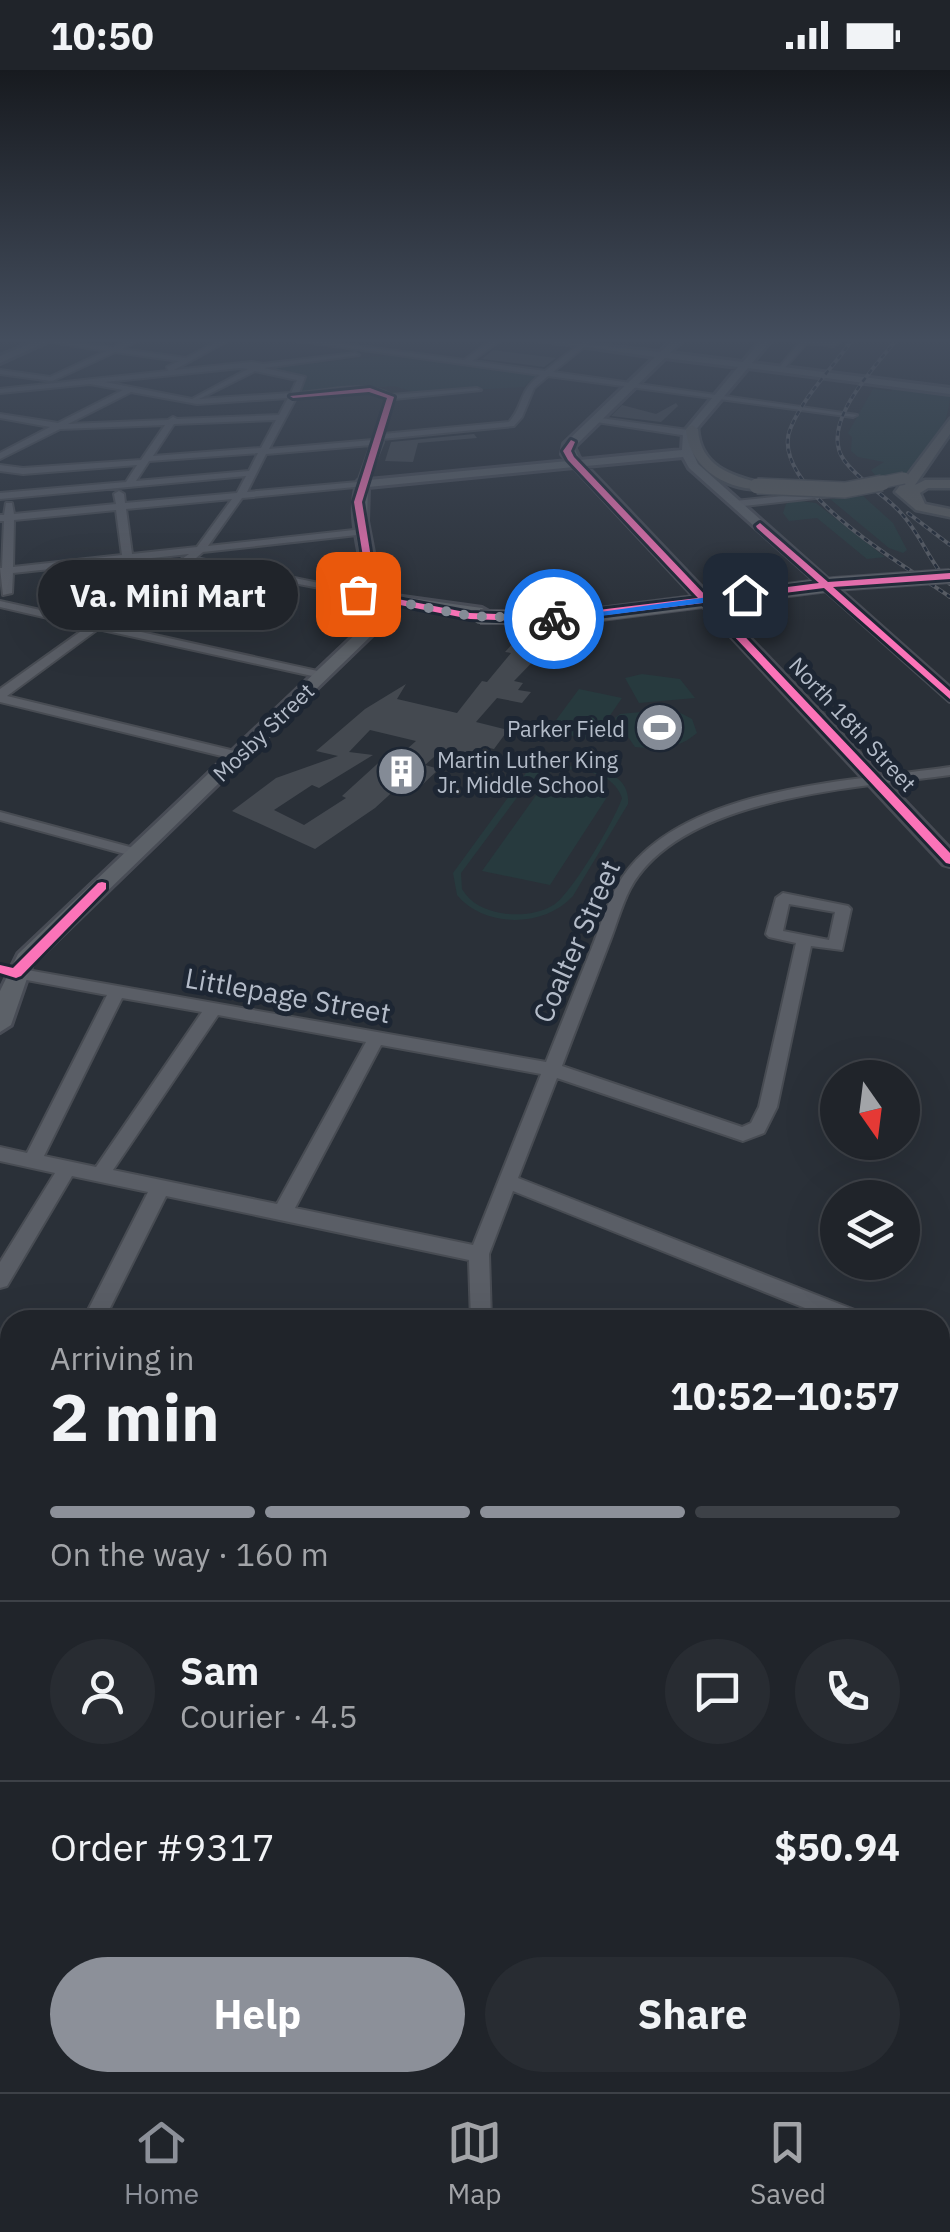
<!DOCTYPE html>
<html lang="en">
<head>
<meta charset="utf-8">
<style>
  :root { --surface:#20242a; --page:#282c32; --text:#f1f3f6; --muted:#a2a4a8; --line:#3d4147; --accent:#8c9099 }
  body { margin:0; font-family:"IBM Plex Sans",sans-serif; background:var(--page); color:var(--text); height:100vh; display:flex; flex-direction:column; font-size:38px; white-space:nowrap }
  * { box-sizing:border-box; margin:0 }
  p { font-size:32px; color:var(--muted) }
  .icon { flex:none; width:55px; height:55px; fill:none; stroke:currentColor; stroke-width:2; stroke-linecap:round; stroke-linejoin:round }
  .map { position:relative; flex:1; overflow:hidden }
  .sheet { position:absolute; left:0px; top:1240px; width:950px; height:782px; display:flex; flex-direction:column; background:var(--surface); border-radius:30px 30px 0 0; box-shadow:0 10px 40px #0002,0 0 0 2px var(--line) }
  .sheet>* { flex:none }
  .needle { width:65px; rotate:166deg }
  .controls { position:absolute; left:820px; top:990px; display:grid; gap:20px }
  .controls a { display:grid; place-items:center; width:100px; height:100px; border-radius:50%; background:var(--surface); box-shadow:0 10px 40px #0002,0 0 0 2px var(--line); font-size:50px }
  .pin { position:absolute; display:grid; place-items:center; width:85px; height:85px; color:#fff; margin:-42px; border-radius:20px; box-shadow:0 5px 15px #0006 }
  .courier { position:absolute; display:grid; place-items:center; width:100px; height:100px; margin:-50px; border:8px solid #1a73e8; border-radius:50%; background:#fff; color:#222; box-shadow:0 2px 12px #0007 }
  .bubble { position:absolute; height:70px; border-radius:35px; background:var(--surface); box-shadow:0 10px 40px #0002,0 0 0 2px var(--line); font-size:32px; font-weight:800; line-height:70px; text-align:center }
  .overview em { font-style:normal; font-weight:800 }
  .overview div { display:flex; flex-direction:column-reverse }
  .overview { display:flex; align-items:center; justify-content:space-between; height:170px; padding:0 50px }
  h1 { font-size:65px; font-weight:800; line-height:75px }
  .bar { display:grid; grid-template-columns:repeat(4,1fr); gap:15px 10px; align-content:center; height:120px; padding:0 50px }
  .bar i { height:12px; border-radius:8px; background:var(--line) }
  .bar .on { background:var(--accent) }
  .bar p { grid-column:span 4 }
  .line { display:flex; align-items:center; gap:25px; padding:0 50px; border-top:2px solid var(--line) }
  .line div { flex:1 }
  .round { display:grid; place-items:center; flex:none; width:105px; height:105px; border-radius:52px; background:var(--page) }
  .action { display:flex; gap:20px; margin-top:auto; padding:20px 50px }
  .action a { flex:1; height:115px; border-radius:60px; background:var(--accent); color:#fff; font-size:40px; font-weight:800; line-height:115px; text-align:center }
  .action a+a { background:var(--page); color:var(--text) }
  .status { display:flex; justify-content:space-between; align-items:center; height:70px; padding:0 50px; background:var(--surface); direction:ltr }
  .status svg { height:28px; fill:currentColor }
  .menu { display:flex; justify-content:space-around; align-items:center; height:140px; border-top:2px solid var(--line); background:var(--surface); font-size:28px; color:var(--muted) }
  .menu a { display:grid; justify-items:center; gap:5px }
  .menu .on { color:var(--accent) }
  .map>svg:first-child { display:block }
  .green { fill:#273a3e; fill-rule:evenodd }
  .building { fill:#444950; fill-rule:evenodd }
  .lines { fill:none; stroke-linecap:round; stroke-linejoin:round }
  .minor-casing { stroke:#484c53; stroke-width:4 }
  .major-casing { stroke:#484c55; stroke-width:6 }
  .highway-casing { stroke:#474c53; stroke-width:5 }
  .minor { fill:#5a5e66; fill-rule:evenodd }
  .major { fill:#5c6168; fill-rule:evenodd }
  .highway { fill:#5a5d60; fill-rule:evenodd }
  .rail-casing { stroke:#595d64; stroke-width:4 }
  .rail { stroke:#1d2633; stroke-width:2.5; stroke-dasharray:5; stroke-linecap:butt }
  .major-bridge-casing { stroke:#484c55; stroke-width:16; stroke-linecap:butt }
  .highway-bridge-far1-casing { stroke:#474c53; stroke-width:14; stroke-linecap:butt }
  .highway-bridge-casing { stroke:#474c53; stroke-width:18; stroke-linecap:butt }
  .major-bridge { stroke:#5c6168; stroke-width:14 }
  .highway-bridge-far1 { stroke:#5a5d60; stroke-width:11 }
  .highway-bridge { stroke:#5a5d60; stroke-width:15 }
  .cycleway-casing { stroke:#1d2633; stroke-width:6 }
  .cycleway { fill:#fb73b8; fill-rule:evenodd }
  .route { fill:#1a73e8 }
  .done { stroke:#848b96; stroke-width:10; stroke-dasharray:0 18 }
  .labels { text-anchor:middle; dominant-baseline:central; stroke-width:10; stroke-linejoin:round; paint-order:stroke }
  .far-street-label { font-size:22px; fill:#b4bcc9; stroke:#1d2633 }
  .far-poi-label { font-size:22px; fill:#b4bcc9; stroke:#1d2633; text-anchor:end }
  .street-label { font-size:28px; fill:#b4bcc9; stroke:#1d2633 }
</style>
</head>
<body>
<div class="status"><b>10:50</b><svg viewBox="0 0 49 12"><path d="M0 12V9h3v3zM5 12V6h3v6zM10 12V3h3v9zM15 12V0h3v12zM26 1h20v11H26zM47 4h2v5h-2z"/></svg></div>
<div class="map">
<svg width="950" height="2022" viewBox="0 0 950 2022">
  <rect width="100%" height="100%" fill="#2a3038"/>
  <path class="green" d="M404,284L538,305L524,317L418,323L394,316L310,323L300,321L304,310L301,306L266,298Z
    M892,317L950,325C950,350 928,398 903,407C896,409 886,409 879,410L871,400L884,392L858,387L851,381L852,367L848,363L873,319L892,321Z
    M863,426L893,453L907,480L903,483L889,478L830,429Z
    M794,430L816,433L885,487L867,489L817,448L789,451L783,443L786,434Z
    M642,604L680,609L695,628L639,633L625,608Z
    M579,619L622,628L593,670L548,661Z
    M673,639L692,649L697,663C677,680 660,679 635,677L615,648L620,644Z
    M539,685L546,687L537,701C564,692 632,692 628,734L573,826C544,858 484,858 457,825L453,803ZM564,699C587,700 614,704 622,728C615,750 573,821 555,834C540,844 519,846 501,843C485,840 471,834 462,819L461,803L527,714L539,705Z
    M547,710L609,724L550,815L482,801Z"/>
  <path class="building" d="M493,280L508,282L556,288L544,297L482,289Z
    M676,333L678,336L661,352L611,346L622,335L656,344Z
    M474,364L477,368L418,373L413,392L385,391L391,372Z
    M513,573L545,579L514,611L523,613L518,620L531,622L522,633L497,628L476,652L508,660L494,679L485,677L480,683L469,685L443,679L425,695L439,699L422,715L413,719L399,716L375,738L315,779L232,741L276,708L338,686L316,681L365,639L406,614L397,629L457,643L482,611L487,612L511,583L505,582ZM370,660L416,671L398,687L387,685L342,726L346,728L304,755L274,740L312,715L319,718L373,685L349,682Z"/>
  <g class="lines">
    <defs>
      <path id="minor" d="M34,269L113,277L131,269H141L122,279L186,288L222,269H231L174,300L252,292L263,294L355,283L359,285L264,298L305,307L299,323C326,321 367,310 391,325L477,318L481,320L394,329L383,364L509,352C524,336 518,322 540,305L285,269H305L464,290L493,269H502L472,291L545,301L586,269H594L553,302L857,345L853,347L548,306L534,318L522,347L514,356L382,369L383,372L365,416L242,428L208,476L363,459L366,460V464L203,482L196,488L373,524L378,527L377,529L189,493L105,554L322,602L326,603V609L98,559L7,626L243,683L244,686L238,690L0,632V619L87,557L0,537V531L94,552L189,484L13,503L12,523L3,525L0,498H2L4,451H0V445H4L6,433H12L14,444L116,434L114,424L119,421L124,424L125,433L237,423L246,406L0,429V423L126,412L137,395L23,404L0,401V395L23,398L141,390L165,355L60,359L0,389V383L50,357L0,348V344L58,353L123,320L90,314L0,323V319L168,301L167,297L179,291L115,282L52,311L0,304V300L50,307L106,281ZM240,298L248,299L192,329L105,312ZM255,301L297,310L291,323L199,329ZM131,322L197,334L288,328L279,345L177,349L173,347L168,350L68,354ZM370,322L382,325L387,330L373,370L269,379L296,328ZM276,350L261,378L153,386L174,354ZM371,375L358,412L247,422L266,384ZM258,383L249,401L136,411L149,391ZM232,429L197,477L132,484L126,439ZM116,440L122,485L13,497L14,450Z
        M786,269L832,272L842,269L834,276L807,273L781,302L777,300L800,272Z
        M593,347L688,360L692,363L688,366L590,351Z
        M830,421L835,424L833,426L735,437L730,434L735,431Z
        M950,697V705C858,718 680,726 630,819C621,836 616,857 608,876C593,916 577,956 562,996L742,1057L751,1053L759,1037L796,873L769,867L766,864L776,828L783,823L848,836L851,839L842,880L811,876L777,1037L764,1063L743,1071L557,1008L518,1108L865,1244L868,1250H835L513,1121L489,1184L491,1250H471L469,1190L166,1126L104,1250H83L148,1122L72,1106L7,1216L0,1218V1192L55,1103L0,1091V1077L27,1083L107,925L16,908L10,907L8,903L10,899L16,898L546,992C562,952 578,912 594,872C601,854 607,833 617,816C674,716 849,712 950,697ZM789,834L835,842L829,870L783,861ZM122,928L202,942L96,1097L44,1086ZM218,945L366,972L277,1134L113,1100ZM381,975L541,1004L473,1175L295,1138Z
        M0,742L141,780L143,783L136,787L0,750Z
        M940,1328L950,1335V1365L940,1359Z
        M950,1401V1423L940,1426V1404Z
        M10,1403V1438L0,1444V1410Z
        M0,1445L10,1446V1470L0,1469Z
        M28,2012H80L77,2022H24Z"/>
      <path id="major" d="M40,269H53L0,293V286Z
        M533,269L660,282L674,269H684L670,283L743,292L762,269H772L752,293L950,318V324L748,298L693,363V383L698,394L950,618V631L689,398L683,387L586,396L950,779V796L943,794L574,397L368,417L367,451L381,524L482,538L489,542L482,546L381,532L373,564L32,894L11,955L0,962V921L18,884L361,559C378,510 342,461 358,411L568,391L562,384L564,374L655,287ZM665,288L738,297L683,363L682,380L580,390L574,377Z
        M950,1745V1784L940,1788V1749Z
        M950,1829V1871L940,1875V1833Z
        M602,2012H650L646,2022H598Z
        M721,2012H769L765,2022H717Z"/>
      <path id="highway" d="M950,349V364L915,415L925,410H950V418H928L920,423L925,434L950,439V447L916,440L895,422Z
        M692,355L698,359C700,395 730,406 762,413V419C726,421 688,396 686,359Z"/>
    </defs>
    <use href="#minor" class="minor-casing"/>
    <use href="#major" class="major-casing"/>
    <use href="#highway" class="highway-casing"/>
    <use href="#minor" class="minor"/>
    <use href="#major" class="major"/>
    <use href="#highway" class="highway"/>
    <defs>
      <path id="rail" d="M853,269C833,297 804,326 791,357C764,416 909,498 950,527
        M897,269C876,296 818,354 844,390C859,411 884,424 901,443C921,465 930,493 950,514
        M908,443L950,475"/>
    </defs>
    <use href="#rail" class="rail-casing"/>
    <use href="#rail" class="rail"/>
    <defs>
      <path id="major-bridge" d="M480,547H577L835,514L950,506"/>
      <path id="highway-bridge-far1" d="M869,415L904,408"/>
      <path id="highway-bridge" d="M757,416L845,420L882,413"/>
    </defs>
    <use href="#major-bridge" class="major-bridge-casing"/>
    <use href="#highway-bridge-far1" class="highway-bridge-far1-casing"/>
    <use href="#highway-bridge" class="highway-bridge-casing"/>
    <use href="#major-bridge" class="major-bridge"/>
    <use href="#highway-bridge-far1" class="highway-bridge-far1"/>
    <use href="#highway-bridge" class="highway-bridge"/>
    <defs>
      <path id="cycleway" d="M370,318L394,327L362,432L377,525L470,543L548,546L698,528L568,390L563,381L571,370L575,372L571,381L574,387L707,527L819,513L757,458L756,456L760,453L828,512L950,503V509L833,517L950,621V629L824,518L712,532L950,783V794L946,793L703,533L548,552L470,549L370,529L354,432L387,328L369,322L293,328L290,326Z
        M102,812L106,813V819L21,906L16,908L0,903V895L13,898L98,813Z"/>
    </defs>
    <use href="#cycleway" class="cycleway-casing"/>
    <use href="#cycleway" class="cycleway"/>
  </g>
  <linearGradient id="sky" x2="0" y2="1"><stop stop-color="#171a1f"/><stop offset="0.49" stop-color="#444e5e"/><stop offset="1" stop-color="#444e5e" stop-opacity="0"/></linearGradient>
  <rect width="950" height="552" fill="url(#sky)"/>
  <path class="route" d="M745,522L749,527L554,552L549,549Z"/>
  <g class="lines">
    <path class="done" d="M358,524L470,546L554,549"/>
  </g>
  <defs>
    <symbol id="stadium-disc" viewBox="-11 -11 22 22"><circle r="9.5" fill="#848b96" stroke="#1d2633"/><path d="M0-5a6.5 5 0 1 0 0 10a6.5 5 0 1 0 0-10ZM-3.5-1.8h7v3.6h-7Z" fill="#fff"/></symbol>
    <symbol id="building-disc" viewBox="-11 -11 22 22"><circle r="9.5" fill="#848b96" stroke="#1d2633"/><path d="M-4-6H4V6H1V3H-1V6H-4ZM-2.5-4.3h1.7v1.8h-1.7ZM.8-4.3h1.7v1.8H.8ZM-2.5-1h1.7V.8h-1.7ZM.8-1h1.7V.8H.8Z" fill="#fff"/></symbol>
  </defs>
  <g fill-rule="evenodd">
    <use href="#stadium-disc" x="632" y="630" width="55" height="55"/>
    <use href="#building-disc" x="374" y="674" width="55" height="55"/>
  </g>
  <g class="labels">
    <g class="far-street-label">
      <text transform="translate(853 654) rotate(47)">North 18th Street</text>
      <text transform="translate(263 662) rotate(-44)">Mosby Street</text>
    </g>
    <g class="far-poi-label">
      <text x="625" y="658">Parker Field</text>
      <text x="437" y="689" text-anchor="start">Martin Luther King<tspan x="437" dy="25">Jr. Middle School</tspan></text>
    </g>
    <g class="street-label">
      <text transform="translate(576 871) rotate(-66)">Coalter Street</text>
      <text transform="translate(288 925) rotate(10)">Littlepage Street</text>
    </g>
  </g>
</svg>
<div class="controls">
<a><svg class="needle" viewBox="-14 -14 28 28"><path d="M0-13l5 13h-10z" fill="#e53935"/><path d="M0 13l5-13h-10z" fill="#a2a4a8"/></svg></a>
<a><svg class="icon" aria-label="layers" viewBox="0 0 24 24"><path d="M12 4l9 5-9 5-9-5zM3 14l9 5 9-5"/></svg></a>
</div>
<div class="pin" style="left:358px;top:524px;background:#ea580c"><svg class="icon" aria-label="bag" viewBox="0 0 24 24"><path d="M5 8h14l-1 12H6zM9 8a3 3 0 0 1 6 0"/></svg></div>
<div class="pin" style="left:745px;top:525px;background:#1f2937"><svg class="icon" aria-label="home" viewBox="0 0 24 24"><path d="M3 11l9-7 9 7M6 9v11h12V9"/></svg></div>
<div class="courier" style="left:554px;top:549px"><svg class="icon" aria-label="bike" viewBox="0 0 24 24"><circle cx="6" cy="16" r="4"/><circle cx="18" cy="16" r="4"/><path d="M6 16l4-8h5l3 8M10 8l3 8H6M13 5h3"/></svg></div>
<div class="bubble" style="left:38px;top:490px;width:260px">Va. Mini Mart</div>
<section class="sheet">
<div class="overview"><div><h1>2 min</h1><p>Arriving in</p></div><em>10:52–10:57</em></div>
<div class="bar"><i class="on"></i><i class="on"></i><i class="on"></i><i></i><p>On the way · 160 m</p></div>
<div class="line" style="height:180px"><a class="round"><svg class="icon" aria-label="person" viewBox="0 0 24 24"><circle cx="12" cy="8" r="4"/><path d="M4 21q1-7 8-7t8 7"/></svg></a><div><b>Sam</b><p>Courier · 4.5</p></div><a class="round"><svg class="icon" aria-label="chat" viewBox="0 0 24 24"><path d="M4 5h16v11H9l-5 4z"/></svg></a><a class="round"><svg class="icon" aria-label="phone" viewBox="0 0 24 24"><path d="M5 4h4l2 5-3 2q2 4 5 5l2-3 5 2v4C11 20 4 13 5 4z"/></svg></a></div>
<div class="line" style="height:130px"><div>Order #9317</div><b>$50.94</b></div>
<div class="action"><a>Help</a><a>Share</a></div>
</section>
</div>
<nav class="menu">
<a class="on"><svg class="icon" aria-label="home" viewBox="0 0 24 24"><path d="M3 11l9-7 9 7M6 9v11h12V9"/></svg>Home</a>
<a><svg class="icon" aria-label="map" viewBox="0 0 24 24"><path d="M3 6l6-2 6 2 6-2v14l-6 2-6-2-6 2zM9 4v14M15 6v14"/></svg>Map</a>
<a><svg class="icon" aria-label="saved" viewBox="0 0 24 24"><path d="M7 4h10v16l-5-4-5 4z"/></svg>Saved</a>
</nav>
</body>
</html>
